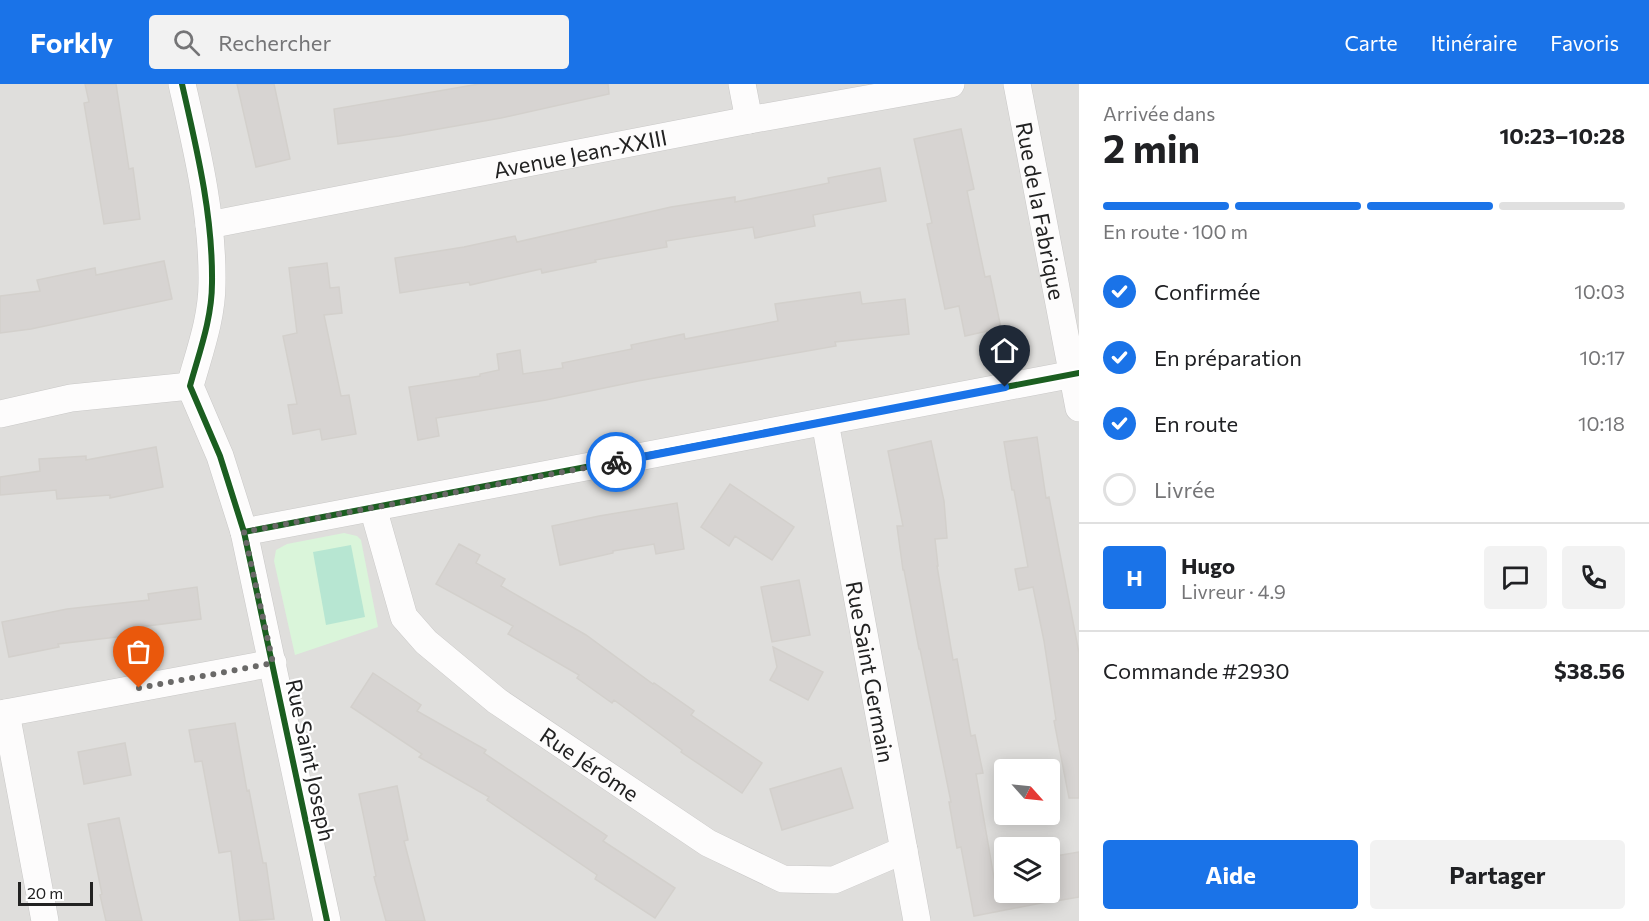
<!DOCTYPE html>
<html lang="fr">
<head>
<meta charset="utf-8">
<style>
  :root { --surface:#fff; --page:#f2f2f2; --text:#202124; --muted:#757577; --line:#e0e0e0; --accent:#1a73e8 }
  body { margin:0; font-family:Commissioner,sans-serif; background:var(--page); color:var(--text); height:100vh; display:flex; flex-direction:column; font-size:22px; white-space:nowrap }
  * { box-sizing:border-box; margin:0 }
  p { font-size:20px; color:var(--muted) }
  .icon { flex:none; width:33px; height:33px; fill:none; stroke:currentColor; stroke-width:2; stroke-linecap:round; stroke-linejoin:round }
  .map { position:relative; flex:1; overflow:hidden }
  .side { display:flex; flex-direction:column; background:var(--surface); width:570px }
  .side>* { flex:none }
  .needle { width:39px; rotate:117deg }
  .controls { position:absolute; left:994px; top:675px; display:grid; gap:12px }
  .controls a { display:grid; place-items:center; width:66px; height:66px; border-radius:6px; background:var(--surface); box-shadow:0 3px 15px #0003; font-size:30px }
  .scale { position:absolute; left:18px; bottom:15px; width:75px; box-sizing:border-box; padding-left:6px; border:3px solid #222; border-top:0; font-size:16px; line-height:21px; white-space:nowrap; color:#222; -webkit-text-stroke:4px #fff; paint-order:stroke }
  .pin { position:absolute; display:grid; place-items:center; width:51px; height:51px; color:#fff; margin:-62px -26px; border-radius:50% 50% 50% 0; rotate:-45deg; box-shadow:0 0 6px #0007 }
  .pin .icon { rotate:45deg }
  .courier { position:absolute; display:grid; place-items:center; width:60px; height:60px; margin:-30px; border:4px solid #1a73e8; border-radius:50%; background:#fff; color:#222; box-shadow:0 2px 8px #0007 }
  .headline em { font-style:normal; font-weight:700 }
  .headline div { display:flex; flex-direction:column-reverse }
  .headline { display:flex; align-items:center; justify-content:space-between; height:102px; padding:0 24px }
  h1 { font-size:39px; font-weight:700; line-height:45px }
  .bar { display:grid; grid-template-columns:repeat(4,1fr); gap:9px 6px; align-content:center; height:72px; padding:0 24px }
  .bar i { height:8px; border-radius:4px; background:var(--line) }
  .bar .selected { background:var(--accent) }
  .bar p { grid-column:span 4 }
  .line { display:flex; align-items:center; gap:15px; padding:0 24px; border-top:2px solid var(--line) }
  .line div { flex:1 }
  .round { display:grid; place-items:center; flex:none; width:63px; height:63px; border-radius:6px; background:var(--page) }
  ol { padding:0 24px; list-style:none }
  li { display:flex; align-items:center; gap:18px; height:66px }
  li p { margin-inline-start:auto }
  li .icon { padding:6px; border-radius:50%; background:var(--accent); color:#fff; stroke-width:4 }
  li:last-child { color:var(--muted) }
  li i { width:33px; height:33px; border:3px solid var(--line); border-radius:50% }
  .button { display:flex; gap:12px; margin-top:auto; padding:12px 24px }
  .button a { flex:1; height:69px; border-radius:6px; background:var(--accent); color:#fff; font-size:24px; font-weight:700; line-height:69px; text-align:center }
  .button a+a { background:var(--page); color:var(--text) }
  header { display:flex; align-items:center; gap:36px; box-sizing:border-box; height:84px; padding:0 30px; background:var(--accent); color:#fff }
  header strong { font-size:28px }
  nav { display:flex; gap:33px; margin-inline-start:auto; font-size:21px }
  .search { width:420px; height:54px; background:var(--page); display:flex; align-items:center; gap:15px; box-sizing:border-box; padding:0 21px; border-radius:6px; color:var(--muted); font-size:22px }
  main { display:flex; flex:1; min-height:0 }
  .map>svg:first-child { display:block }
  .residential { fill:#dfdedc; fill-rule:evenodd }
  .park { fill:#daf5da }
  .pitch { fill:#b7e6d2 }
  .building { fill:#d7d4d2; stroke:#d3d0cc; stroke-width:1.5 }
  .lines { fill:none; stroke-linecap:round; stroke-linejoin:round }
  .minor-casing { stroke:#c9c8c7; stroke-width:28 }
  .minor { stroke:#fdfcfc; stroke-width:27 }
  .cycleway-casing { stroke:#fff; stroke-width:10 }
  .cycleway { stroke:#1b5e20; stroke-width:6 }
  .done { stroke:#6a6968; stroke-width:6; stroke-dasharray:0 10.8 }
  .route { stroke:#1a73e8; stroke-width:8 }
  .labels { text-anchor:middle; dominant-baseline:central; stroke-width:4.5; stroke-linejoin:round; paint-order:stroke }
  .street-label { font-size:22px; fill:#222; stroke:#fff }
</style>
</head>
<body>
<header>
<strong>Forkly</strong>
<div class="search"><svg class="icon" aria-label="search" viewBox="0 0 24 24"><circle cx="10" cy="10" r="6"/><path d="M15 15l6 6"/></svg>Rechercher</div>
<nav><a>Carte</a><a>Itinéraire</a><a>Favoris</a></nav>
</header>
<main>
<div class="map">
<svg width="1079" height="837" viewBox="0 0 1079 837">
  <rect width="100%" height="100%" fill="#f0eeeb"/>
  <path class="residential" d="M0,0H1079V837H0ZM1005,686H1050V730H1005ZM1005,764H1050V808H1005Z"/>
  <path class="park" d="M344,449L357,452L361,456L378,543L295,571L274,477L276,466L287,460Z"/>
  <path class="pitch" d="M351,461L365,533L326,541L313,468Z"/>
  <path class="building" d="M85,0H116L129,85L133,84L140,135L104,140L84,19L89,18Z
    M237,0H274L290,75L256,83Z
    M479,0H608L609,10L501,34L399,52L338,60L334,25Z
    M961,45L974,105L967,107L985,193L990,192L1001,244L965,252L959,222L945,225L927,140L932,139L914,55Z
    M880,84L886,117L813,131L815,142L755,154L753,143L666,157L667,163L595,176L596,178L542,189L541,185L470,201L469,198L400,209L395,174L464,163L515,152L517,158L671,123L735,113V118L829,99L828,94Z
    M164,177L172,215L31,245L0,249V212L40,207L37,196L95,184L96,191Z
    M327,179L330,204L339,203L342,229L324,231L341,312L349,311L356,350L322,356L320,345L293,350L288,321L297,320L283,252L297,249L289,184Z
    M860,208L862,220L905,215L909,250L835,258L836,262L638,297L546,316L436,334L439,352L418,356L409,303L480,292V290L499,286L497,270L520,266L523,290L563,284L562,279L632,265L631,261L684,250L685,255L778,237L775,220Z
    M1037,353L1046,414L1049,413L1079,569V714H1069L1054,637L1056,636L1044,557L1033,503L1019,506L1015,485L1028,483L1014,406H1012L1004,358Z
    M931,357L944,417L947,454L935,455L938,482H937L953,576L957,575L971,652L975,651L983,689L976,690L994,794L1005,792V808H1046L1047,818L974,832L961,763L957,764L949,718H951L920,565H919L904,486H903L897,442H903L888,367Z
    M156,363L163,403L110,414V411L57,415L56,406L0,411V393L40,387L39,375L86,372V376Z
    M730,400L794,443L772,476L735,452L729,462L701,443Z
    M677,419L684,465L656,470L654,460L613,467V469L560,481L552,442L599,432Z
    M459,460L480,471L476,479L505,495L501,502L586,551L653,600L654,599L694,627L691,631L762,679L742,709L681,668L682,666L614,616L612,619L577,594L579,591L508,550L513,542L436,500Z
    M799,496L810,551L772,558L761,503Z
    M197,503L201,535L132,544L133,551L58,560L59,563L9,573L2,538L67,525L149,516L148,510Z
    M773,563L823,588L808,616L770,596L777,583Z
    M373,589L421,621L417,627L486,666L484,669L607,752L603,757L675,804L655,834L595,795L597,791L487,716L489,713L419,673L422,670L351,623Z
    M235,639L247,707L249,706L263,779H266L274,835L240,837L231,767L219,769L202,677L195,678L189,646Z
    M125,659L131,691L84,700L78,668Z
    M841,684L853,724L782,746L770,705Z
    M397,702L408,756L404,757L425,837H386L374,793L376,792L359,710Z
    M119,734L134,803L142,837H106L100,811L102,810L88,740Z
    M1079,768V813L1050,818V773Z"/>
  <g class="lines">
    <defs>
      <g id="minor">
        <path d="M182,0C197,66 213,132 212,199C212,235 199,269 190,302L220,372L244,448L327,837"/>
        <path d="M742,0L749,36"/>
        <path id="s1" d="M1017,0L1079,324"/>
        <path id="s2" d="M209,141L749,36L951,0"/>
        <path d="M0,330L71,314L190,302"/>
        <path id="s3" d="M825,338L917,837"/>
        <path id="s4" d="M373,424L404,533L426,558L497,617L708,759L783,795L834,796L904,766"/>
        <path d="M244,448L1079,289"/>
        <path d="M6,629L45,837"/>
        <path d="M0,630L273,579"/>
      </g>
    </defs>
    <use href="#minor" class="minor-casing"/>
    <use href="#minor" class="minor"/>
    <defs>
      <path id="cycleway" d="M182,0C197,66 213,132 212,199C212,235 199,269 190,302L220,372L244,448L327,837
        M244,448L1079,289"/>
    </defs>
    <use href="#cycleway" class="cycleway-casing"/>
    <use href="#cycleway" class="cycleway"/>
  </g>
  <g class="lines">
    <path class="done" d="M139,604L273,579L244,448L616,378"/>
    <path class="route" d="M616,378L1005,303"/>
  </g>
  <g class="labels">
    <g class="street-label">
      <text stroke="none"><textPath href="#s2" startOffset="378">Avenue Jean-XXIII</textPath></text>
      <text stroke="none"><textPath href="#s1" startOffset="129">Rue de la Fabrique</textPath></text>
      <text stroke="none"><textPath href="#s3" startOffset="254">Rue Saint Germain</textPath></text>
      <text transform="translate(311 676) rotate(78)">Rue Saint Joseph</text>
      <text stroke="none"><textPath href="#s4" startOffset="351">Rue Jérôme</textPath></text>
    </g>
  </g>
</svg>
<div class="controls">
<a><svg class="needle" viewBox="-14 -14 28 28"><path d="M0-13l5 13h-10z" fill="#e53935"/><path d="M0 13l5-13h-10z" fill="#757577"/></svg></a>
<a><svg class="icon" aria-label="layers" viewBox="0 0 24 24"><path d="M12 4l9 5-9 5-9-5zM3 14l9 5 9-5"/></svg></a>
</div>
<div class="scale">20 m</div>
<div class="pin" style="left:139px;top:604px;background:#ea580c"><svg class="icon" aria-label="bag" viewBox="0 0 24 24"><path d="M5 8h14l-1 12H6zM9 8a3 3 0 0 1 6 0"/></svg></div>
<div class="pin" style="left:1005px;top:303px;background:#1f2937"><svg class="icon" aria-label="home" viewBox="0 0 24 24"><path d="M3 11l9-7 9 7M6 9v11h12V9"/></svg></div>
<div class="courier" style="left:616px;top:378px"><svg class="icon" aria-label="bike" viewBox="0 0 24 24"><circle cx="6" cy="16" r="4"/><circle cx="18" cy="16" r="4"/><path d="M6 16l4-8h5l3 8M10 8l3 8H6M13 5h3"/></svg></div>
</div>
<section class="side">
<div class="headline"><div><h1>2 min</h1><p>Arrivée dans</p></div><em>10:23–10:28</em></div>
<div class="bar"><i class="selected"></i><i class="selected"></i><i class="selected"></i><i></i><p>En route · 100 m</p></div>
<ol>
<li><svg class="icon" aria-label="check" viewBox="0 0 24 24"><path d="M5 12l5 5 9-10"/></svg>Confirmée<p>10:03</p></li>
<li><svg class="icon" aria-label="check" viewBox="0 0 24 24"><path d="M5 12l5 5 9-10"/></svg>En préparation<p>10:17</p></li>
<li><svg class="icon" aria-label="check" viewBox="0 0 24 24"><path d="M5 12l5 5 9-10"/></svg>En route<p>10:18</p></li>
<li><i></i>Livrée</li>
</ol>
<div class="line" style="height:108px"><b class="round" style="background:var(--accent);color:#fff">H</b><div><b>Hugo</b><p>Livreur · 4.9</p></div><a class="round"><svg class="icon" aria-label="chat" viewBox="0 0 24 24"><path d="M4 5h16v11H9l-5 4z"/></svg></a><a class="round"><svg class="icon" aria-label="phone" viewBox="0 0 24 24"><path d="M5 4h4l2 5-3 2q2 4 5 5l2-3 5 2v4C11 20 4 13 5 4z"/></svg></a></div>
<div class="line" style="height:78px"><div>Commande #2930</div><b>$38.56</b></div>
<div class="button"><a>Aide</a><a>Partager</a></div>
</section>
</main>
</body>
</html>
